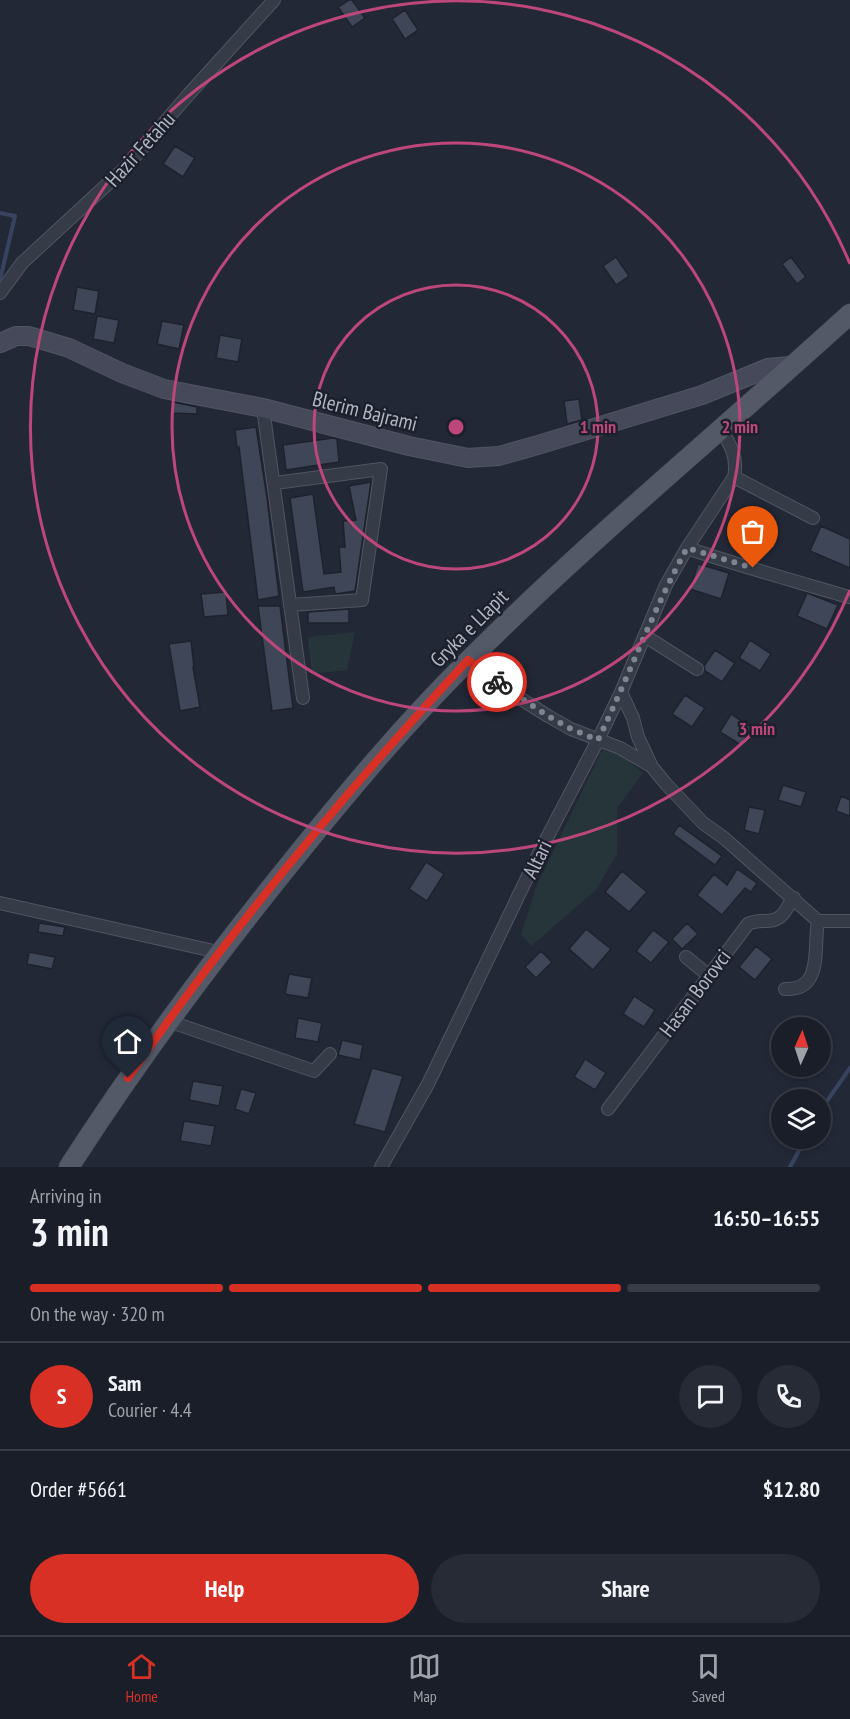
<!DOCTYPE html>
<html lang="en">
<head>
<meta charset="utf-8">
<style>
  :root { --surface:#1a1e29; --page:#272b35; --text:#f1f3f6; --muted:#9fa2a8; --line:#383c46; --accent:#d93025 }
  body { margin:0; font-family:"PT Sans Narrow",sans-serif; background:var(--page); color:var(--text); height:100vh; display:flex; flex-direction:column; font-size:22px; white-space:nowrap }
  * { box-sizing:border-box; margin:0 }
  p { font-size:20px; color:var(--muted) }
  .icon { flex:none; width:33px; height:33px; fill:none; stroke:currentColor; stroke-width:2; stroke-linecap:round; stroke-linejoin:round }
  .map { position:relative; height:1167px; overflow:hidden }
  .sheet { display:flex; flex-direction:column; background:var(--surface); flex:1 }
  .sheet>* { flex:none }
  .needle { width:39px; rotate:3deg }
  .buttons { position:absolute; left:771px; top:1017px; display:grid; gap:12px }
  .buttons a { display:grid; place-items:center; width:60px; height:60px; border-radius:50%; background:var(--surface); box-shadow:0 3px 9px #0003,0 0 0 2px var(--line); font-size:30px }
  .pin { position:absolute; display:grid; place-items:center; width:51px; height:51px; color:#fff; margin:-62px -26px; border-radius:50% 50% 50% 0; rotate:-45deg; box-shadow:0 0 6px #0007 }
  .pin .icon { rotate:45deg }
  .courier { position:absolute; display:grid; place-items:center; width:60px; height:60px; margin:-30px; border:4px solid #d93025; border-radius:50%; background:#fff; color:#222; box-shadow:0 2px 8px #0007 }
  .summary em { font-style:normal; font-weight:700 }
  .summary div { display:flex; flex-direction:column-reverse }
  .summary { display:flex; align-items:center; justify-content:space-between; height:102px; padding:0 30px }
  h1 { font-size:39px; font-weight:700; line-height:45px }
  .bar { display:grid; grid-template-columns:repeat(4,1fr); gap:9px 6px; align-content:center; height:72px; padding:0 30px }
  .bar i { height:8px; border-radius:4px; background:var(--line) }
  .bar .on { background:var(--accent) }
  .bar p { grid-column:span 4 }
  .line { display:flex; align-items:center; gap:15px; padding:0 30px; border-top:2px solid var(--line) }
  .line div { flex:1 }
  .round { display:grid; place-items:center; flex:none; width:63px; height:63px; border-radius:32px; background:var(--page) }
  .action { display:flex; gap:12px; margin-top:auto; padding:12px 30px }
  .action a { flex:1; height:69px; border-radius:36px; background:var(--accent); color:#fff; font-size:24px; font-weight:700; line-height:69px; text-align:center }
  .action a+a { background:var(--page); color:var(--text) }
  .tab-bar { display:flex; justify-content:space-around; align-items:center; height:84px; border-top:2px solid var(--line); background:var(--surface); font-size:16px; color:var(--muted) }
  .tab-bar a { display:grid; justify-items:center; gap:3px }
  .tab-bar .on { color:var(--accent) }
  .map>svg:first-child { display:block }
  .green { fill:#263539 }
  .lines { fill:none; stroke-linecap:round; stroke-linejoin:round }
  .stream { stroke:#39435f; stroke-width:4 }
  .building { fill:#3f4657; stroke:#1e222e; stroke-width:1.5 }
  .street-casing { stroke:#515562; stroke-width:14 }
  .secondary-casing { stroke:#515562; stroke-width:20 }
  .primary-casing { stroke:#404451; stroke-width:21 }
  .street { stroke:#363b48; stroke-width:12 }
  .secondary { stroke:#45495a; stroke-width:18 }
  .primary { stroke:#545968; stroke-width:20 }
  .done { stroke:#7f8493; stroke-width:6; stroke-dasharray:0 10.8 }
  .route { stroke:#d93025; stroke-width:8 }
  .ring { fill:none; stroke:#bd477a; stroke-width:3 }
  .labels { text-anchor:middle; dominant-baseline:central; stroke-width:5; stroke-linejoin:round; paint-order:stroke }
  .street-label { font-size:21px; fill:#b1b5c4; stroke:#1c202c }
  .centre { fill:#bd477a; stroke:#1c202c; stroke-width:3 }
  .ring-label { font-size:18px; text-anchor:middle; font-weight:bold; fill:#bd477a; stroke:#1c202c; stroke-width:5; stroke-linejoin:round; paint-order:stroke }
</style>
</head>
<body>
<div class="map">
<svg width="850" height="1167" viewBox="0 0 850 1167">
  <rect width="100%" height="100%" fill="#232837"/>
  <path class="green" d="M355,632L347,670L312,674L308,637Z
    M603,748L623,756L643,773L617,808V854L596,890L531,946L521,934L537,885Z"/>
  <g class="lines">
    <path class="stream" d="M0,213L15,216L0,280
      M820,1111L850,1068
      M790,1167L806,1138"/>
  </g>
  <path class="building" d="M349,0H352L365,18L352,27L338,7Z
    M405,10L418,30L405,39L392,19Z
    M175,146L195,158L183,177L163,164Z
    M616,257L629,276L616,285L603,266Z
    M791,257L806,277L797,284L782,264Z
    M77,287L99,291L95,314L73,310Z
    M97,316L119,320L114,343L93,339Z
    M162,321L184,325L179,349L157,344Z
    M220,335L242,339L238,362L216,358Z
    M579,399L582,420L567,424L564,401Z
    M173,402L197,407V414L172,413Z
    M256,427L267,498L279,596L258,600L239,447L237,448L235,430Z
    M333,438L337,439L339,462L286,470L283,445Z
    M371,482L355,591L335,594L334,587L303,592L290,498L313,494L324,574L341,572L339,547H345L343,521L356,520L349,486Z
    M821,526L850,539V568L810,551Z
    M698,564L729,573L721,599L690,589Z
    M226,592L228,615L204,617L201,594Z
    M807,593L838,605L827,629L797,616Z
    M258,606H280L293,708L272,711Z
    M349,609V623H308V612Z
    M750,640L771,654L760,671L739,658Z
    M191,641L194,667H193L200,707L180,711L169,644Z
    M715,650L735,663L722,682L705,671L704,666Z
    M685,695L705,708L692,727L672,714Z
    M731,714L752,728L741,745L720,732Z
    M783,785L806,792L801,807L778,800Z
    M841,796L850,800V816L836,811Z
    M749,807L765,810L759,834L744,830Z
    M679,825L722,856L715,865L673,834Z
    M426,862L444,874L427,901L409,889Z
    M737,869L757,883L751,892L745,888L722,915L697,895L714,874L727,885Z
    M622,871L647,892L629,912L605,892Z
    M39,923L65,927L63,936L38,932Z
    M687,923L698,934L682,949L672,939Z
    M586,929L611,949L593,970L569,949Z
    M653,930L669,942L651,963L636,951Z
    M756,946L772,959L755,980L739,967Z
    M541,951L552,962L536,978L525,967Z
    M29,952L55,957L52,969L27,964Z
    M289,974L312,978L308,998L285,994Z
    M634,996L655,1010L644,1027L623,1014Z
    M298,1018L322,1023L318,1042L295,1038Z
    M342,1040L363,1045L360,1060L338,1055Z
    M585,1059L606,1073L595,1090L574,1077Z
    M372,1068L403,1076L385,1132L354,1124Z
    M193,1081L223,1086L219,1106L189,1100Z
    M241,1089L256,1093L249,1114L235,1109Z
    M184,1121L215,1126L211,1146L180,1141Z"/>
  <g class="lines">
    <defs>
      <path id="street" d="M0,293L22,263L126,167L189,94L274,0
        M263,408L303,698
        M734,477L813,518
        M275,483L381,469L362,600L291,605
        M687,548C740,566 795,581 849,597
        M645,636L697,669
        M468,660L507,690L548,716L571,729L620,748L651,766
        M621,692L633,718L638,737L652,767L666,784L703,823L724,838L818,921H850
        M0,903L218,952
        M686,957L708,975
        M785,989C824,991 813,947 818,921
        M168,1021L314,1071L330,1054
        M608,1109L748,924C759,918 773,925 782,915C787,910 789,903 794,898
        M381,1167L428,1084L539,853L598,740L621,692L666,585L687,548L734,477C738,458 731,444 719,428"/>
      <path id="secondary" d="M0,343L16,336H29L69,348L122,373L164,389L263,408L409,446L468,458L499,456L538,445L702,395L768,368L790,366"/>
      <path id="primary" d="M69,1167C137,1061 210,963 289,865C346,794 405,723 470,659C591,538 724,429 850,314"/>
    </defs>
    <use href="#street" class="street-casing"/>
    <use href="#secondary" class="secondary-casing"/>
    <use href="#primary" class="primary-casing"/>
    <use href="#street" class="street"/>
    <use href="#secondary" class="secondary"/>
    <use href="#primary" class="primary"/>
  </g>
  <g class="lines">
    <path class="done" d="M497,682L548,716L571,729L598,740C629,676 653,610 687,548L753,568"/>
    <path class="route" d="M128,1078C230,930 345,792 468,660L497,682"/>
  </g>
  <g class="ring">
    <circle cx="456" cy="427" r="142"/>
    <circle cx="456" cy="427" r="284"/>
    <path d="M850 590A426 426 0 1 1 850 264"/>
  </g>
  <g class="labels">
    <g class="street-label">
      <text transform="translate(140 149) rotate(-48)">Hazir Fetahu</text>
      <text transform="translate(365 411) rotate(14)">Blerim Bajrami</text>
      <text transform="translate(469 628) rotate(-45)">Gryka e Llapit</text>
      <text transform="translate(537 859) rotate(-64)">Altari</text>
      <text transform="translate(695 993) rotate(-53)">Hasan Borovci</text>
    </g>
  </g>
  <circle cx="456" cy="427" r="9" class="centre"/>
  <g class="ring-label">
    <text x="598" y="433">1 min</text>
    <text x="740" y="433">2 min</text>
    <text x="757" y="735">3 min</text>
  </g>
</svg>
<div class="buttons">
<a><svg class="needle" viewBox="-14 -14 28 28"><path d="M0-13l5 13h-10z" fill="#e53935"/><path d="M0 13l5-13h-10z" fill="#9fa2a8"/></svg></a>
<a><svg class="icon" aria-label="layers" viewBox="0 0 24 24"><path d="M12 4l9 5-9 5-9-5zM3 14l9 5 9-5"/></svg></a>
</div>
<div class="pin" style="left:753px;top:568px;background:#ea580c"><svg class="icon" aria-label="bag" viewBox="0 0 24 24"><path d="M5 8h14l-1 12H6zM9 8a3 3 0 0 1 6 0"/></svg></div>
<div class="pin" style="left:128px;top:1078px;background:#1f2937"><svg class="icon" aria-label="home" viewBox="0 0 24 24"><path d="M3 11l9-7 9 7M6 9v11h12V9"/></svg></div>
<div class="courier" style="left:497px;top:682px"><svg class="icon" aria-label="bike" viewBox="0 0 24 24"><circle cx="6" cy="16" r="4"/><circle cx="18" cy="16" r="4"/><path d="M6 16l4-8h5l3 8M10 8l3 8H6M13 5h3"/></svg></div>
</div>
<section class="sheet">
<div class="summary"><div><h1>3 min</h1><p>Arriving in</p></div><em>16:50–16:55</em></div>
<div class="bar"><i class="on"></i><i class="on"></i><i class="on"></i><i></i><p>On the way · 320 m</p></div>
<div class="line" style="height:108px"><b class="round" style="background:var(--accent);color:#fff">S</b><div><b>Sam</b><p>Courier · 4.4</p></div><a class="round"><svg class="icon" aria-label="chat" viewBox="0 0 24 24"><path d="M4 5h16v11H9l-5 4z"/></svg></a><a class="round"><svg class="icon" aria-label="phone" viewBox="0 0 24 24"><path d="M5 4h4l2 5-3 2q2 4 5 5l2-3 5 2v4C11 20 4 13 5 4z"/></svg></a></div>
<div class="line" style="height:78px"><div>Order #5661</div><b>$12.80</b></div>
<div class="action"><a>Help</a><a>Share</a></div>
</section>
<nav class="tab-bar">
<a class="on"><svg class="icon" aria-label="home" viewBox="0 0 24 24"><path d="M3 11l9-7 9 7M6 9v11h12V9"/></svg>Home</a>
<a><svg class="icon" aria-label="map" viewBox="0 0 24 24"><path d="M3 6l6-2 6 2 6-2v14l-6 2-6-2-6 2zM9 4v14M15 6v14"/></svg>Map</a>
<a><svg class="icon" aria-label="saved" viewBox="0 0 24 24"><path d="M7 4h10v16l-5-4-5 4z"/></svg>Saved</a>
</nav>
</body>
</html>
